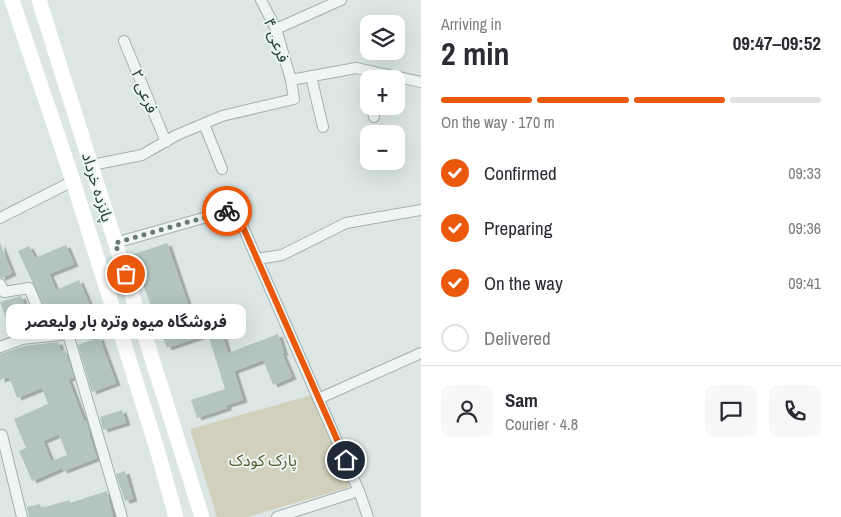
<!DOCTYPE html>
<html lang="en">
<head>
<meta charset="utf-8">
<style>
  :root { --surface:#fff; --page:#f7f7f7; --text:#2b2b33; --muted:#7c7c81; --line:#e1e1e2; --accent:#ea580c }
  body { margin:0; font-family:"Archivo Narrow","Noto Sans Arabic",sans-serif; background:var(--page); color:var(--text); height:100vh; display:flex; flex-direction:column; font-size:19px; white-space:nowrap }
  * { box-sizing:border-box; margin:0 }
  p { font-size:16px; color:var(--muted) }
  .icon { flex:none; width:28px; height:28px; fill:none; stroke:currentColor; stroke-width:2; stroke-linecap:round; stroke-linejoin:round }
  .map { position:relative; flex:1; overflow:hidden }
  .details { display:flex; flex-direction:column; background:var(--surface); width:420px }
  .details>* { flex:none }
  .controls { position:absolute; left:360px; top:15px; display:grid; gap:10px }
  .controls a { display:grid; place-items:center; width:45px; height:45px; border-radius:10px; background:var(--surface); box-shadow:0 5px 20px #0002; font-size:25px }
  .pin { position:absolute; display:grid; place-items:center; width:42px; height:42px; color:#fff; margin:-21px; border:2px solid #fff; border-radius:50%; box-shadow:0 1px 5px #0007 }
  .courier { position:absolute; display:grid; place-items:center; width:50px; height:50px; margin:-25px; border:4px solid #ea580c; border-radius:50%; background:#fff; color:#222; box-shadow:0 1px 6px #0007 }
  .bubble { position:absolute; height:35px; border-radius:10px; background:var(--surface); box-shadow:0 5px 20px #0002; font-size:16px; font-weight:700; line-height:35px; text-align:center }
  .headline em { font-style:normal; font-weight:700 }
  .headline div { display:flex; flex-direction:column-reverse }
  .headline { display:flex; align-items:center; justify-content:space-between; height:85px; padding:0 20px }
  h1 { font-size:32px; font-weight:700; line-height:38px }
  .bar { display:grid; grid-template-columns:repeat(4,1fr); gap:8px 5px; align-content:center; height:60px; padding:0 20px }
  .bar i { height:6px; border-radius:4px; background:var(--line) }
  .bar .on { background:var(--accent) }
  .bar p { grid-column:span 4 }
  .line { display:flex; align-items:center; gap:12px; padding:0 20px; border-top:1px solid var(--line) }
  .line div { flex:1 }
  .round { display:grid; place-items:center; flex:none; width:52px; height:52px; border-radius:10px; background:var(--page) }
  ol { padding:0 20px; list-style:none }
  li { display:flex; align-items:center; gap:15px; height:55px }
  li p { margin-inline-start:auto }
  li .icon { padding:5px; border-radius:50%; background:var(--accent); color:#fff; stroke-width:4 }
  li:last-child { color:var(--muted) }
  li i { width:28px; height:28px; border:2px solid var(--line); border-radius:50% }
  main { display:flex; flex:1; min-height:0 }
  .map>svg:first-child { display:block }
  .green { fill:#d2d0bc }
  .building { fill:#b3c4c1; fill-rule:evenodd; filter:url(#shadow) }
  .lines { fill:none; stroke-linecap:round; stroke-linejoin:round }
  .minor-casing { stroke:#a1b1ae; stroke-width:12 }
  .minor { stroke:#eef5f4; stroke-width:10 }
  .secondary { stroke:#fff; stroke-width:15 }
  .done { stroke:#657975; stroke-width:5; stroke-dasharray:0 9 }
  .route { stroke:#ea580c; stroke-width:6 }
  .labels { text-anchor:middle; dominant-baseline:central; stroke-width:4; stroke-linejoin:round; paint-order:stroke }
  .street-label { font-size:16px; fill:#253e39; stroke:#ebf5f2 }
  .park-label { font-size:16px; fill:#5b5a31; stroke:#ebf5f2 }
</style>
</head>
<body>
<main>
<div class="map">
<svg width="421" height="517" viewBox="0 0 421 517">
  <defs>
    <filter id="shadow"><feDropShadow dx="4.5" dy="2.5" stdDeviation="0" flood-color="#0004"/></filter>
  </defs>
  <rect width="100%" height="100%" fill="#dce7e5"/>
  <path class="green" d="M312,395L350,487L247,517H217L190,429Z"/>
  <path class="building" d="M0,243L12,273L2,278L0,277Z
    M167,243L196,328L218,321L228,353L278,334L284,353H282L292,377L273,385L263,360L234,371L243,400L227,405V408L197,418L191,400L225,389L208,334L167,348L132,255Z
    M66,245L74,264L49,274L56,290L79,280L93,313L78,320L77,316L53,327L18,251L29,246L35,258Z
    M21,296L35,331L12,335L0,302Z
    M99,337L116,383L92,392L78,345Z
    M58,342L61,351L65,350L74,377L68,379L84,421H86L90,434H89L97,458L63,471L62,468L32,481L19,451L26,448L14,419L48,404L42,388L17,398L9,377L0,380V354L24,346ZM59,434L67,455L51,461L43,441Z
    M122,410L126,423L103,430L100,417Z
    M125,471L133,499L125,501L116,474Z
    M107,491L113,517H29L27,507L40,504L41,508L70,500V503Z"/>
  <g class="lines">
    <defs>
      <path id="minor" d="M261,0L276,29L291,80
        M276,29L341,0
        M124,41L166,142
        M367,71L369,83
        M311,76L323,127
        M372,106L374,117
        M204,124L222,169
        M92,165L142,155L177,135L222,116L294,99L291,80L356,68L421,82
        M0,218L73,181
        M115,243L235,209L359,491L368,517
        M257,259L282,255L346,223L421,210
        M0,284L4,292L29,288L50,336
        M68,334L122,517
        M0,347L22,339L68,334L115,317
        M318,399L421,353
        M2,435L22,517
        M277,517L359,491"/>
    </defs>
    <use href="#minor" class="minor-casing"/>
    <use href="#minor" class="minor"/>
    <path class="secondary" d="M12,0L73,181L157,449L176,517
      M39,0L202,517"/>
  </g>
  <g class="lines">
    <path class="done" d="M126,274L115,243L227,211"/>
    <path class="route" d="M227,211L235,209L346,460"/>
  </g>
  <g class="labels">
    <g class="street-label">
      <text transform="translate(277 40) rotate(70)">فرعی ۴</text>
      <text transform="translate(145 91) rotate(68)">فرعی ۲</text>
      <text transform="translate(98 187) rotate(73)">پانزده خرداد</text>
    </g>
    <g class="park-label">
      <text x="263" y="460">پارک کودک</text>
    </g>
  </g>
</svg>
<div class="controls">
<a><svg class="icon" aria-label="layers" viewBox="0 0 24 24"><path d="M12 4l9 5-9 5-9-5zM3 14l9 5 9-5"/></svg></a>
<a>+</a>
<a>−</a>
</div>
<div class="pin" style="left:126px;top:274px;background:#ea580c"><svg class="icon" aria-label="bag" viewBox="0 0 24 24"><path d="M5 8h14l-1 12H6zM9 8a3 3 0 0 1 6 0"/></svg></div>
<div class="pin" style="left:346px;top:460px;background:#1f2937"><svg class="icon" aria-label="home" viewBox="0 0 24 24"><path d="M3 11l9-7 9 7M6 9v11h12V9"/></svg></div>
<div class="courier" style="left:227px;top:211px"><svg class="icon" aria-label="bike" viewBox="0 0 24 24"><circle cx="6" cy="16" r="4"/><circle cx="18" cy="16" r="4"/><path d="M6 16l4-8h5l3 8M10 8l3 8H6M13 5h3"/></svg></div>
<div class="bubble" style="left:6px;top:304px;width:240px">فروشگاه میوه وتره بار ولیعصر</div>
</div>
<section class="details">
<div class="headline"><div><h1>2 min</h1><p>Arriving in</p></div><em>09:47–09:52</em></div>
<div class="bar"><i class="on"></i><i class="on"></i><i class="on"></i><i></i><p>On the way · 170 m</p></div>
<ol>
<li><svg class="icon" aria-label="check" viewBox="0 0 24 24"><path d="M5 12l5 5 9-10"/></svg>Confirmed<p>09:33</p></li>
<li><svg class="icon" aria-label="check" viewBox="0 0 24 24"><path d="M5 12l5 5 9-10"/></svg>Preparing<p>09:36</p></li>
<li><svg class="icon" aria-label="check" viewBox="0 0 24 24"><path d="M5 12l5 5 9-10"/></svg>On the way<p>09:41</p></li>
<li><i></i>Delivered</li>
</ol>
<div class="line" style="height:90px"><a class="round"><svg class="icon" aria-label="person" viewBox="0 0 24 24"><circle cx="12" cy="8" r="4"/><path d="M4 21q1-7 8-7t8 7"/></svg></a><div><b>Sam</b><p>Courier · 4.8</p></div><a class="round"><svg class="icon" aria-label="chat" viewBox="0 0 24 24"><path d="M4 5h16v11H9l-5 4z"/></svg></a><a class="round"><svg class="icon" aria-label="phone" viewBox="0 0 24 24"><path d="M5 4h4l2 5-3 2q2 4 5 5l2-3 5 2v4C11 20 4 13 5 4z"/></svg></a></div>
</section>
</main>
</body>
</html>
